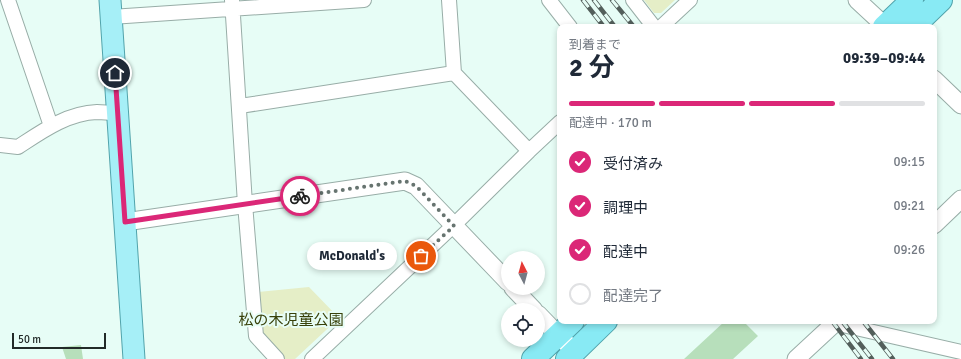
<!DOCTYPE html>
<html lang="ja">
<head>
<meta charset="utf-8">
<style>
  :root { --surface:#fff; --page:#f2f2f3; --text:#1f2937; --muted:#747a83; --line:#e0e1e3; --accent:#db2777 }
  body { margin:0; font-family:Signika,"Noto Sans JP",sans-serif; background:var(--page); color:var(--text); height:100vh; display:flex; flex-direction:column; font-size:15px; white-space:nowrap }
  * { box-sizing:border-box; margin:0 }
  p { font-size:13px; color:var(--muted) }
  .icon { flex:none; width:22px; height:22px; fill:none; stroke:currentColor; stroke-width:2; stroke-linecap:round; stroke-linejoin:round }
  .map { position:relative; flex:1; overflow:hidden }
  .drawer { position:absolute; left:557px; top:24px; width:380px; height:300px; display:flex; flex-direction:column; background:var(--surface); border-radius:8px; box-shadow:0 2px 6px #0003 }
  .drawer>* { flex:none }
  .needle { width:26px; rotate:354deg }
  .controls { position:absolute; left:501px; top:251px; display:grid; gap:8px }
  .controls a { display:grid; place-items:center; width:44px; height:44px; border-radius:50%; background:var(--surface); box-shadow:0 2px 6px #0003; font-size:20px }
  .scale { position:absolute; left:12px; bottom:10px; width:94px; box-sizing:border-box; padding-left:4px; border:2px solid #222a28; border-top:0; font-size:11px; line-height:14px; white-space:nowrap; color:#222a28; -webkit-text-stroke:3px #e7fdf6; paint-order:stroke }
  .pin { position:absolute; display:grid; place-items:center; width:34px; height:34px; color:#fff; margin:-17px; border:2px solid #fff; border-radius:50%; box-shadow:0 1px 4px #0007 }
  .courier { position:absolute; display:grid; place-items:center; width:40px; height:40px; margin:-20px; border:3px solid #db2777; border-radius:50%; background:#fff; color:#222; box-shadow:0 1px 5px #0007 }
  .bubble { position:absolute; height:28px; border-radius:14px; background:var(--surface); box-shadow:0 2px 6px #0003; font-size:13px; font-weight:700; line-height:28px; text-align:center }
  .summary em { font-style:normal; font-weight:700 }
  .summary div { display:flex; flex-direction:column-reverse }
  .summary { display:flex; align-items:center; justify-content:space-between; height:68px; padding:0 12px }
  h1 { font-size:26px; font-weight:700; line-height:30px }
  .bar { display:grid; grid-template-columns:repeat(4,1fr); gap:6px 4px; align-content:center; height:48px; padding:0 12px }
  .bar i { height:5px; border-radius:3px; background:var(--line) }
  .bar .current { background:var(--accent) }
  .bar p { grid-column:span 4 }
  ol { padding:0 12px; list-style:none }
  li { display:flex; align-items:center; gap:12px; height:44px }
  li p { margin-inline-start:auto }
  li .icon { padding:4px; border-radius:50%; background:var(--accent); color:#fff; stroke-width:4 }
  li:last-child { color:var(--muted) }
  li i { width:22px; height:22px; border:2px solid var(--line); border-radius:50% }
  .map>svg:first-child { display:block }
  .green { fill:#e5eec7 }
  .building { fill:#b7dfbb }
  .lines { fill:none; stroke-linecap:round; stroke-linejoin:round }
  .minor-casing { stroke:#98ada7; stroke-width:16 }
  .tertiary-casing { stroke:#98ada7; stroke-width:19 }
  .primary-casing { stroke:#51a3ab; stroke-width:23 }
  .trunk-casing { stroke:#51a3ab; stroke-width:24 }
  .minor { stroke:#fff; stroke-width:14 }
  .tertiary { stroke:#fff; stroke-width:17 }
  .primary { stroke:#a6eff7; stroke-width:21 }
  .trunk { stroke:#88eaf4; stroke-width:22 }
  .rail-casing { stroke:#535f5b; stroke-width:4.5 }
  .rail { stroke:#e7fdf6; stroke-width:3; stroke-dasharray:9; stroke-linecap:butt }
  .done { stroke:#677470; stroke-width:4; stroke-dasharray:0 7.2 }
  .route { stroke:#db2777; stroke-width:5 }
  .labels { text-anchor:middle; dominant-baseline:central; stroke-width:4; stroke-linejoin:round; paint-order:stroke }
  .park-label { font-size:15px; fill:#38410a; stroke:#e7fdf6 }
</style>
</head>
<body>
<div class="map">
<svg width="961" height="359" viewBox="0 0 961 359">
  <rect width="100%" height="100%" fill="#e7fdf6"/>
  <path class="green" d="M644,0H675L661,13H654Z
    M309,287L339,318L295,359H284L261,335L258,292Z"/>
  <path class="building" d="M725,321H743L758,336L733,359H684Z
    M81,345L83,359H66L62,347Z"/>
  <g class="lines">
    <defs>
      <path id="minor" d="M8,0L51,126
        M232,0L245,204L256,336L277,359
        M449,0L454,73L529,151
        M549,0L570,27
        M633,0L654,27
        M111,17L364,0
        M661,27L690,0
        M240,106L454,73
        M0,145L18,147C41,132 67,113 97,112C104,112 111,113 118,114
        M834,323L961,352
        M312,359L454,225L529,151L560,122"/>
      <path id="tertiary" d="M857,0L885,26
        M934,79L961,105
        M125,222L405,181L416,186L508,282
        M934,225L961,199
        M513,288L534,310
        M538,314L567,344
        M796,359L837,321"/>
      <path id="primary" d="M110,0L134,359"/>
      <path id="trunk" d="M884,27L912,0
        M913,27L941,0
        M533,359L573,321
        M567,359L606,321"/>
    </defs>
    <use href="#minor" class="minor-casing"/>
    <use href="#tertiary" class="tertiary-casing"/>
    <use href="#primary" class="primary-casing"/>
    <use href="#trunk" class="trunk-casing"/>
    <use href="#minor" class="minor"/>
    <use href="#tertiary" class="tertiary"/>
    <use href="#primary" class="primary"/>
    <use href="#trunk" class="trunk"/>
    <defs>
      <path id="rail" d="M583,0L604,27
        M594,0L615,27
        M612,0L634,27
        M832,321L861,359
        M842,321L872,359
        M863,321L893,359"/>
    </defs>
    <use href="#rail" class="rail-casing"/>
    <use href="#rail" class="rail"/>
  </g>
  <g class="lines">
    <path class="done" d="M300,196L405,181L416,186L454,226L421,256"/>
    <path class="route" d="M115,73L125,222L300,196"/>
  </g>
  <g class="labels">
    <g class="park-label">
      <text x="291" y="320">松の木児童公園</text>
    </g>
  </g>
</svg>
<div class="controls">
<a><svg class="needle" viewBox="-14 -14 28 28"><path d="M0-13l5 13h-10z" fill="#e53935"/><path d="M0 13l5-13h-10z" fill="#747a83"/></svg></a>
<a><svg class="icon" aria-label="locate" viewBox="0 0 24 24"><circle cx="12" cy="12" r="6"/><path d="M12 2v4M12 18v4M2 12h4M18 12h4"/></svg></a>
</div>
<div class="scale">50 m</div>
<div class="pin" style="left:421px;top:256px;background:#ea580c"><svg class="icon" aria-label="bag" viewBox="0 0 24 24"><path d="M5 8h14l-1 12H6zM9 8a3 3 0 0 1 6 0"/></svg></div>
<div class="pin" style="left:115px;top:73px;background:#1f2937"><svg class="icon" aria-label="home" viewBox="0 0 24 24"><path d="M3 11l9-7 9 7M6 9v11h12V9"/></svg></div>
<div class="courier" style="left:300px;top:196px"><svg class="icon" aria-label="bike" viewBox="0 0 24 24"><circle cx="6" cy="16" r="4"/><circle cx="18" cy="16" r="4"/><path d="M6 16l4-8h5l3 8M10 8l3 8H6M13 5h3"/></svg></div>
<div class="bubble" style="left:307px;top:242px;width:90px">McDonald's</div>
<section class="drawer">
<div class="summary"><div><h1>2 分</h1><p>到着まで</p></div><em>09:39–09:44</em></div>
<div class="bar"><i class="current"></i><i class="current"></i><i class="current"></i><i></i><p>配達中 · 170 m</p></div>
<ol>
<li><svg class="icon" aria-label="check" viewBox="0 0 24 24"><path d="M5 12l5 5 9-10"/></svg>受付済み<p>09:15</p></li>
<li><svg class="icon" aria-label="check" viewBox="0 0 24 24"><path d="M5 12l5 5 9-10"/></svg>調理中<p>09:21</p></li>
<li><svg class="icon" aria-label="check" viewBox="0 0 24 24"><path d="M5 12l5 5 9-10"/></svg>配達中<p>09:26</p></li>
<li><i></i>配達完了</li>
</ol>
</section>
</div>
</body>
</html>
